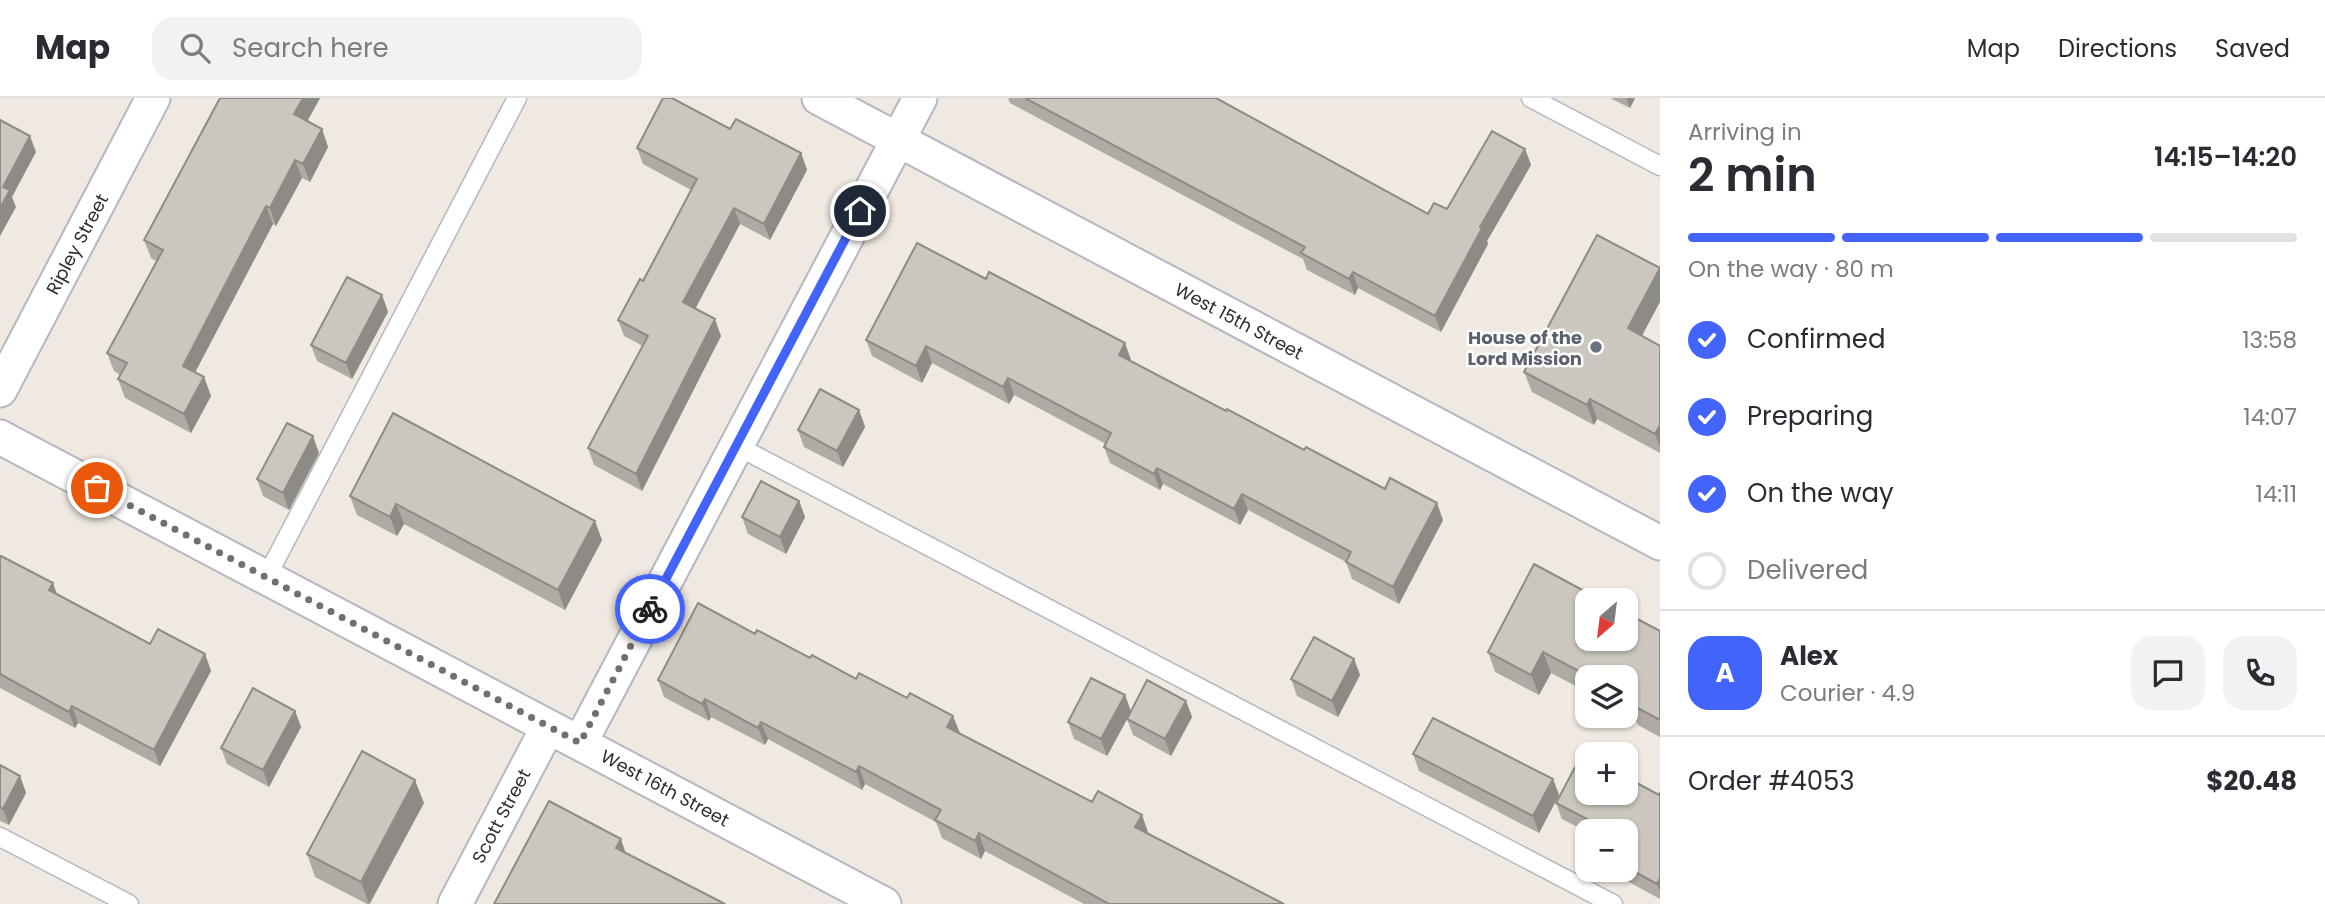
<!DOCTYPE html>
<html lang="en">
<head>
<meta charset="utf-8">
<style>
  :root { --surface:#fff; --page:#f2f2f3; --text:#2b2b33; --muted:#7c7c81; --line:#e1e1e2; --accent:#4264fb }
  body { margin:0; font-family:Poppins,sans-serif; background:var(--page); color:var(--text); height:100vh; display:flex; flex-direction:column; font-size:26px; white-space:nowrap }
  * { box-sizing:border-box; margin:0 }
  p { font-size:23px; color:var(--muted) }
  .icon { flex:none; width:38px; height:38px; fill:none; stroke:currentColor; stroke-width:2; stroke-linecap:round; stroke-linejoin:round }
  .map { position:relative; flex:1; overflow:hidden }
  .details { display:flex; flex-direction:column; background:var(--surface); width:665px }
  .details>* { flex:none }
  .needle { width:46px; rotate:208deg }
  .fabs { position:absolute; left:1575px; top:490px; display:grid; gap:14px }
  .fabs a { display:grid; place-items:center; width:63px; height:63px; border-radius:14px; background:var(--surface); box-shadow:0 2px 5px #0004; font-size:35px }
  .pin { position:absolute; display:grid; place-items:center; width:60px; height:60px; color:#fff; margin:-30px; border:4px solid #fff; border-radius:50%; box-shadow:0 2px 7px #0007 }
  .courier { position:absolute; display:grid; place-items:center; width:70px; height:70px; margin:-35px; border:5px solid #4264fb; border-radius:50%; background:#fff; color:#222; box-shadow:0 2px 9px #0007 }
  .head em { font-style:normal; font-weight:600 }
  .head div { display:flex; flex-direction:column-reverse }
  .head { display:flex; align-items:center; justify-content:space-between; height:119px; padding:0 28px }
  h1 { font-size:46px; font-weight:600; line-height:52px }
  .bar { display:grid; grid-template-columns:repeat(4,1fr); gap:10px 7px; align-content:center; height:84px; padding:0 28px }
  .bar i { height:9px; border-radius:5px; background:var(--line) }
  .bar .active { background:var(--accent) }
  .bar p { grid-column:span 4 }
  .line { display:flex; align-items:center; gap:18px; padding:0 28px; border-top:2px solid var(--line) }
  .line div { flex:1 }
  .round { display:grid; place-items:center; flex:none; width:74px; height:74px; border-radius:21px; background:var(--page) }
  ol { padding:0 28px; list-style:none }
  li { display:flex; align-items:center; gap:21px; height:77px }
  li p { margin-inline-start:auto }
  li .icon { padding:7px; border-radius:50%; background:var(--accent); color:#fff; stroke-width:4 }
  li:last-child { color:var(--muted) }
  li i { width:38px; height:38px; border:4px solid var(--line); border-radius:50% }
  header { display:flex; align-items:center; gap:42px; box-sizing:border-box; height:98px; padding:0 35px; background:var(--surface); border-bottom:2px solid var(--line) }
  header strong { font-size:33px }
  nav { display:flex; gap:38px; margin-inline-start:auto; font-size:24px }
  .search { width:490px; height:63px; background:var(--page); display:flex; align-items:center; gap:18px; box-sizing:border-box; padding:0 24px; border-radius:21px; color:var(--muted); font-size:26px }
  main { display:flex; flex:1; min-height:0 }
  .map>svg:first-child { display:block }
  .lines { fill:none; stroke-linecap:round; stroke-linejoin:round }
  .service-casing { stroke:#b4b7c1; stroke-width:21 }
  .minor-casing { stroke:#b4b7c1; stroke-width:37 }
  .service { stroke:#fff; stroke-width:18 }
  .minor { stroke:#fff; stroke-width:33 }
  .wall { fill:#afaba4 }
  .shaded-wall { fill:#8e8b86 }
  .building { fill:#cbc7bf; stroke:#8e8b86; stroke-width:2 }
  .done { stroke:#726f6d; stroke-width:7; stroke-dasharray:0 12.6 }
  .route { stroke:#4264fb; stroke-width:9 }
  .worship-dot { fill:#6b7280; stroke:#fff; stroke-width:2.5 }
  .labels { text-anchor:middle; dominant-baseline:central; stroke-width:5; stroke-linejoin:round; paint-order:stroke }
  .street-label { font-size:18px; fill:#2e2e2e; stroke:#fff }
  .worship-label { font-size:18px; font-weight:bold; fill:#5b616d; stroke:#fff; text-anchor:end }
</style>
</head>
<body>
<header>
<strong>Map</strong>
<div class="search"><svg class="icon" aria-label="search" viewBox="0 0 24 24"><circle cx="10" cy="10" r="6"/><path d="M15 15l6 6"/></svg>Search here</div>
<nav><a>Map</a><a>Directions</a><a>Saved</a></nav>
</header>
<main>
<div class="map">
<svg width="1660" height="806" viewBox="0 0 1660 806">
  <rect width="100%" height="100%" fill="#efe9e1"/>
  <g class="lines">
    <defs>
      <path id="service" d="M1531,0L1660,68
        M737,348L1613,806
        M266,480L517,0
        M0,739L129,806"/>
      <path id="minor" d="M819,0L1660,445
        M0,292L153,0
        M0,339L884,806
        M580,645L920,0
        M455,806L548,629"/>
    </defs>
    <use href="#service" class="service-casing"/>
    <use href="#minor" class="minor-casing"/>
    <use href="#service" class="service"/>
    <use href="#minor" class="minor"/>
  </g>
  <path class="wall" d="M220,0H320L307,23L322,31L328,49L310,84L302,80L276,128L273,126L195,274L204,279L211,298L191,335L125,300L118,281L120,277L114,273L107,255L156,163L151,160L144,142Z
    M1008,0H1216L1428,116L1447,111L1525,51L1531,67L1487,143L1488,146L1441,234L1358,190L1355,197L1307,172L1303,161L1010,5Z
    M1610,0H1635L1630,10Z
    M730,31L801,55L807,72L770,142L740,126L695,210L721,238L642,393L594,367L588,350L643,248L624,238L618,222L643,183L691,92L643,66L637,50Z
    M986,181L1125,245L1131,263L1226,313L1443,422L1399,506L1352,481L1346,464L1248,412L1240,427L1163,386L1160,392L1110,365L1104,349L1106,346L1014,297L1009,306L932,265L922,285L872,258L866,242Z
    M382,197L388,214L352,281L317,263L311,247Z
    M1642,238L1660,248V355L1597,321L1594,327L1532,294L1524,274Z
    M859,312L865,329L843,369L804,349L798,332Z
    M319,355L289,412L263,398L257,381Z
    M350,398L602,442L565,512L404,426L397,438L357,417Z
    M799,403L805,419L786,456L748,436L742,419Z
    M0,460L57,496L150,546L205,556L211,573L160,668L78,625L75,630L0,590Z
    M1660,533V639L1638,627L1635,620L1626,615V579H1587V594L1551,575L1539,597L1495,574L1488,554Z
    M755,536L810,560L960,636L1148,734V735L1284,806H1084L985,753L981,761L942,740L936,724L865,686L862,692L768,641L765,647L711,619L709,623L664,599L658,582Z
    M1354,561L1360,577L1338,619L1297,598L1291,581Z
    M1125,597L1131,613L1186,603L1192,619L1171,658L1133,637L1127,621L1107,658L1074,641L1068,624Z
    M295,613L301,629L269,689L227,666L221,650Z
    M1413,656L1553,681L1559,697L1539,735L1419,673Z
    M0,667L20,678L26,695L9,727L0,723Z
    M1660,694V801L1627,783L1623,772H1626V759L1627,756L1626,755V733H1587V734L1562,721L1556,705L1659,697Z
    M424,705L370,806H367L315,779L307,756Z"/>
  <path class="shaded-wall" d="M303,0H320L301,35L294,16Z
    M1627,0H1635L1630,10L1627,2Z
    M322,31L328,49L310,84L303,66Z
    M30,38L36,54L12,99L16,109L0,138V110L3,89Z
    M1525,51L1531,67L1487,143L1488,146L1441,234L1435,218L1480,129Z
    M801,55L807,72L770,142L764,126Z
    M295,62L302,80L276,128L270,110Z
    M266,108L273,126L189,286L183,268Z
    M734,110L740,126L690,221L683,204Z
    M1660,170V204L1635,251L1628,230Z
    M1353,174L1358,190L1355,197L1349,181Z
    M382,197L388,214L352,281L346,265Z
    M715,221L721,238L642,393L636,376Z
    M1125,245L1131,262L1125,273L1119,257Z
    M926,248L932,265L922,285L916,268Z
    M204,279L211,298L191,335L184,316Z
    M1008,280L1014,297L1009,306L1003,289Z
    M1590,301L1597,321L1594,327L1587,307Z
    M859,312L865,329L843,369L837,353Z
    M1660,327V349L1655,336Z
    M313,338L319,355L289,412L283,395Z
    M1157,370L1163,386L1160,392L1154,376Z
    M1242,396L1248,412L1240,427L1234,411Z
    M799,403L805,419L786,456L780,439Z
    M1437,405L1443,422L1399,506L1393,489Z
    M396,406L404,426L397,438L390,419Z
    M595,423L602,442L565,512L558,492Z
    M53,485L59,502L49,492Z
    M1543,554L1551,575L1539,597L1531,577Z
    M205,556L211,573L160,668L154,652Z
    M1354,561L1360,577L1338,619L1332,603Z
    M1125,597L1131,614L1107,658L1101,641Z
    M705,601L711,619L709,623L702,606Z
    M1186,603L1192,619L1171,658L1165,641Z
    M72,608L78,625L75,630L69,614Z
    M295,613L301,629L269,689L263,672Z
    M953,618L960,635L947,629Z
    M761,624L768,641L765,647L758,630Z
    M859,668L865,686L862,692L856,674Z
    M20,678L26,695L9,727L3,711Z
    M1553,681L1559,697L1539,735L1533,718Z
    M415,682L424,705L369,806L361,784Z
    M1142,717L1148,734L1142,747L1135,729Z
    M979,735L985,753L981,761L975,743Z
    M621,741L627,759L616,750Z
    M1660,780V794L1657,786Z"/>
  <path class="building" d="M220,0H303L294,16L322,31L303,66L295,62L270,110L266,108L183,268L204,279L184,316L118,281L127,265L107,255L163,152L144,142Z
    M663,0H672L730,31L736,21L801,55L764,126L734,110L683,204L715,221L636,376L588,350L648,238L618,222L640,181L643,183L697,81L637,50Z
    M1025,0H1216L1428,116L1434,105L1447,111L1492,33L1525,51L1480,129L1482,130L1435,218L1353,174L1349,181L1301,155L1305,149Z
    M0,22L30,38L3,89L10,92L0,110Z
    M1597,137L1660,170L1628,230L1660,248V327L1655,336L1590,301L1587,307L1524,274Z
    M917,145L986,181L989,174L1125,245L1119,257L1226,313L1227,311L1304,352L1306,349L1385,391L1390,380L1437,405L1393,489L1346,464L1351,454L1242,396L1234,411L1157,370L1154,376L1104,349L1111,335L1008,280L1003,289L926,248L916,268L866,242Z
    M347,179L382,197L346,265L311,247Z
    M820,291L859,312L837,353L798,332Z
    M393,315L595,423L558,492L396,406L390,419L350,398Z
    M287,325L313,338L283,395L257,381Z
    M761,383L799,403L780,439L742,419Z
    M1,458L53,485L49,492L150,546L158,531L205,556L154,652L72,608L69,614L0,576V460Z
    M1534,466L1601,502H1587V541H1626V515L1660,533V622L1630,606L1632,602L1626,598V579H1590L1543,554L1531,577L1488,554Z
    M698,505L755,536L757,532L810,560L812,557L856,581L859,575L907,600L910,595L953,618L947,629L1092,704L1098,693L1142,717L1135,729L1284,806H1109L979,735L975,743L935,722L941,712L859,668L856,674L761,624L758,630L705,601L702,606L658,582Z
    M1314,539L1354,561L1332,603L1291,581Z
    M1091,580L1125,597L1101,641L1068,624Z
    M1147,582L1186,603L1165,641L1127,621Z
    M253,590L295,613L263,672L221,650Z
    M1433,620L1553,681L1533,718L1413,656Z
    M362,653L415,682L361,784L307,756Z
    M1582,656L1587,659V695H1626V679L1659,697L1660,694V780L1657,786L1626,769V759L1633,745L1626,742V733H1610L1556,705Z
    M0,667L20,678L3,711L0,709Z
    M549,703L621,741L616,750L725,806H494Z"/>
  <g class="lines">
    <path class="done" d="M97,390L580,645L650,511"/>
    <path class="route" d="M650,511L860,113"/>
  </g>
  <circle class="worship-dot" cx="1596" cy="249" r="7"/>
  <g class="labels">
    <g class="street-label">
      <text transform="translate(77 146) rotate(-62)">Ripley Street</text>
      <text transform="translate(1239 223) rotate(28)">West 15th Street</text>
      <text transform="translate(665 690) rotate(28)">West 16th Street</text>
      <text transform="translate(501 718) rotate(-62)">Scott Street</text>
    </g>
    <g class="worship-label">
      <text x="1582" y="239">House of the<tspan x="1582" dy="21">Lord Mission</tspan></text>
    </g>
  </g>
</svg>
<div class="fabs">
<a><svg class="needle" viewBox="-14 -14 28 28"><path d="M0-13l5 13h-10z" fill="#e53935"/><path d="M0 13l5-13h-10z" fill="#7c7c81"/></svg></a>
<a><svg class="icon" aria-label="layers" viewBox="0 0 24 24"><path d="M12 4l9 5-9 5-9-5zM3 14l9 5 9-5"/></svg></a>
<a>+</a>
<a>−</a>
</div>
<div class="pin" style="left:97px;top:390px;background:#ea580c"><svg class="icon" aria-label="bag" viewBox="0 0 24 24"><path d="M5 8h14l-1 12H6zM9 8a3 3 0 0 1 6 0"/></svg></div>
<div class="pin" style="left:860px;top:113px;background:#1f2937"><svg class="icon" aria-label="home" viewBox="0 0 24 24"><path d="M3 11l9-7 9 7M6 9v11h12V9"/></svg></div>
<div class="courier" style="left:650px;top:511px"><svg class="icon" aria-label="bike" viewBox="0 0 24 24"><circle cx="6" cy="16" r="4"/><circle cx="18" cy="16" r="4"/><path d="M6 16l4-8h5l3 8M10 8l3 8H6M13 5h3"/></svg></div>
</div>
<section class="details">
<div class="head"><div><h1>2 min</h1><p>Arriving in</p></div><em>14:15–14:20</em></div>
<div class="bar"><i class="active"></i><i class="active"></i><i class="active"></i><i></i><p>On the way · 80 m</p></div>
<ol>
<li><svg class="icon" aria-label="check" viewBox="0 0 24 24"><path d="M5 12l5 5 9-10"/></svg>Confirmed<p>13:58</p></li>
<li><svg class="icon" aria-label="check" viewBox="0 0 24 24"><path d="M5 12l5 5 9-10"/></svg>Preparing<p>14:07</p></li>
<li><svg class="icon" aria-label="check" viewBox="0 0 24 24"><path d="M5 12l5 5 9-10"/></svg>On the way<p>14:11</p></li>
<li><i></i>Delivered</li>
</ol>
<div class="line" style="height:126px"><b class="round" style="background:var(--accent);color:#fff">A</b><div><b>Alex</b><p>Courier · 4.9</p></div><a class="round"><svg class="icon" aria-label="chat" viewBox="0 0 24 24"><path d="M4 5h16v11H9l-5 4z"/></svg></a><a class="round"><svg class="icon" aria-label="phone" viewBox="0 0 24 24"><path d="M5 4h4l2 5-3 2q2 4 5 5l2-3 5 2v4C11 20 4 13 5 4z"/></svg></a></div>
<div class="line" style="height:91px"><div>Order #4053</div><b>$20.48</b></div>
</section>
</main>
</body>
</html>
